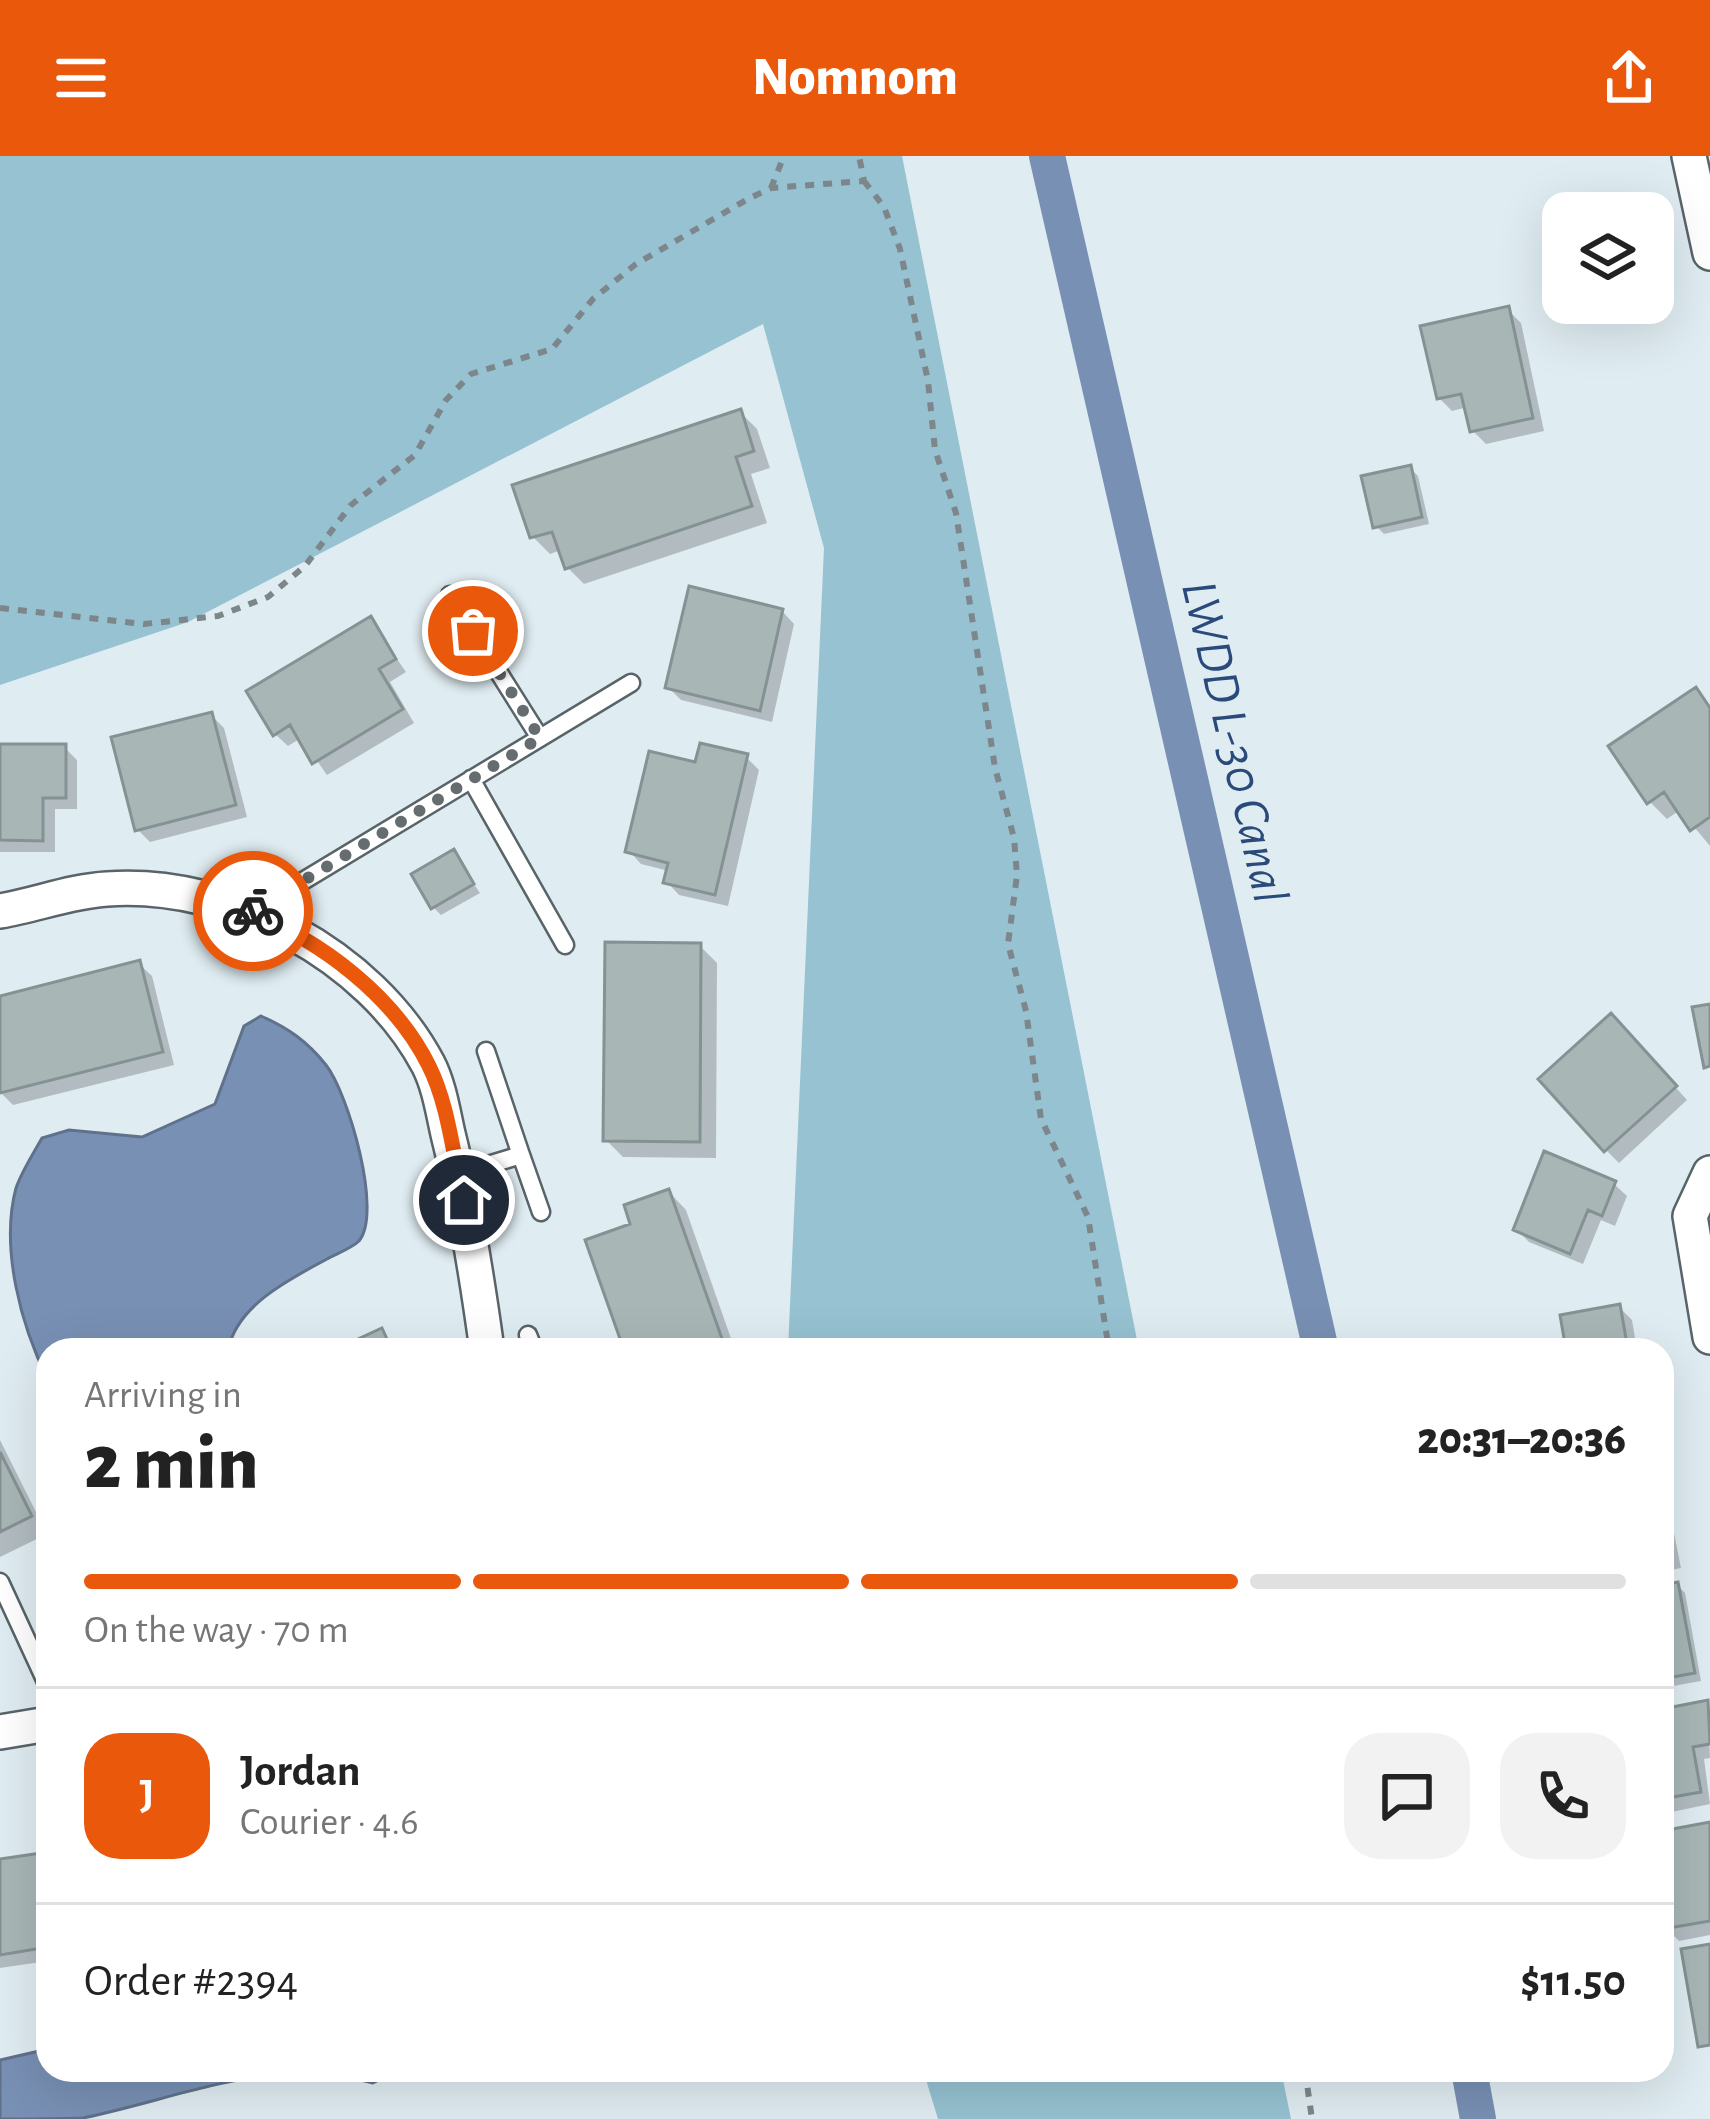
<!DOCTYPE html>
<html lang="en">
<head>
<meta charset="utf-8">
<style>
  :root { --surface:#fff; --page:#f2f2f2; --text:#222; --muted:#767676; --line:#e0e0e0; --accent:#ea580c }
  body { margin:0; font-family:"Alegreya Sans",sans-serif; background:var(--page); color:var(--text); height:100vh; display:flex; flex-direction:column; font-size:45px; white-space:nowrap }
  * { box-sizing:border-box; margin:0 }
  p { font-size:39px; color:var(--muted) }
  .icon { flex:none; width:66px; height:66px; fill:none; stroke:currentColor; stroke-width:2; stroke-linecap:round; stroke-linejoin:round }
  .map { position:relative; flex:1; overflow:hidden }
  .details { position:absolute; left:36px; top:1182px; width:1638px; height:744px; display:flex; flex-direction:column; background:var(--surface); border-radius:36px; box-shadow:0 12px 48px #0002 }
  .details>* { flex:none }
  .fabs { position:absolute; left:1542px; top:36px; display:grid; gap:24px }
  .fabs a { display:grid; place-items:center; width:132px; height:132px; border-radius:24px; background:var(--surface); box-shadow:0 12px 48px #0002; font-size:60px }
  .pin { position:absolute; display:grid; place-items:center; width:102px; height:102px; color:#fff; margin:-51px; border:6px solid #fff; border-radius:50%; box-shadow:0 3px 12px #0007 }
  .courier { position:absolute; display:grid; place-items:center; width:120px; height:120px; margin:-60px; border:9px solid #ea580c; border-radius:50%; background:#fff; color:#222; box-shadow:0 3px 15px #0007 }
  .overview em { font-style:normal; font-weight:800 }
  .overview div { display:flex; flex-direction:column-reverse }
  .overview { display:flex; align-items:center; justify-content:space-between; height:204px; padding:0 48px }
  h1 { font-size:78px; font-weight:800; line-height:90px }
  .bar { display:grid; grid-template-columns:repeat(4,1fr); gap:18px 12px; align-content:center; height:144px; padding:0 48px }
  .bar i { height:15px; border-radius:9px; background:var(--line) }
  .bar .on { background:var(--accent) }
  .bar p { grid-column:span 4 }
  .line { display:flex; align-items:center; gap:30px; padding:0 48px; border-top:3px solid var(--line) }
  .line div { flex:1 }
  .round { display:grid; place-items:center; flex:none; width:126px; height:126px; border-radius:36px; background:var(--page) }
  header { display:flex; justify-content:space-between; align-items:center; height:156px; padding:0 48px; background:var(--accent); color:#fff; font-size:54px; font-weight:800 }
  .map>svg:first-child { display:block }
  .green { fill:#96c2d1 }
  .water { fill:#7890b4; stroke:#5f718b; stroke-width:3 }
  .shadow { fill:#0003 }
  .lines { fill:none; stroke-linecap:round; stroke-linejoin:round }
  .canal { stroke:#7890b4; stroke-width:36 }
  .building { fill:#a8b6b6; stroke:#849293; stroke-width:3 }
  .service-casing { stroke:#586468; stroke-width:21 }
  .minor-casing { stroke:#586468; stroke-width:38 }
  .path { stroke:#7d868a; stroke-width:6; stroke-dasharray:9 9; stroke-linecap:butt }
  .service { stroke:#fff; stroke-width:16 }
  .minor { stroke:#fff; stroke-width:33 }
  .done { stroke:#656d70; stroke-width:12; stroke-dasharray:0 21.6 }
  .route { stroke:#ea580c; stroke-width:15 }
  .labels { text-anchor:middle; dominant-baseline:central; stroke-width:9; stroke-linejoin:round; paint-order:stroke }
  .water-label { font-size:51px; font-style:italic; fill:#294a7a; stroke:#dfecf1 }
</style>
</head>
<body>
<header><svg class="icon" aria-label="menu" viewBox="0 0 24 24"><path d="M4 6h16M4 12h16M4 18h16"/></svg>Nomnom<svg class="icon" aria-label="share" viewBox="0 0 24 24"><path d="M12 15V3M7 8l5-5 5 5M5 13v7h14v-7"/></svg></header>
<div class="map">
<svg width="1710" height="1963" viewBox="0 0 1710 1963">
  <rect width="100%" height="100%" fill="#dfecf1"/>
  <path class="green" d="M0,0H902L1139,1194H788L824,392L763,168L188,466L0,529Z
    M923,1914H1281L1291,1963H938Z"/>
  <path class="water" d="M261,860C288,872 307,885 326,909C348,937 383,1056 359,1085C352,1092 336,1098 327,1103C290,1123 237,1149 228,1194H48V1224C21,1170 0,1092 16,1032C22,1015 33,998 42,982L69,974L142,981L215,948L244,870Z
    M48,1893V1914H398L373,1927C274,1898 181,1942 83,1962C57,1963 27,1963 0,1963V1904Z"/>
  <path class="shadow" d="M1508,154L1521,167L1544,275L1486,288L1473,275L1468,251L1452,255L1439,242Z
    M740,256L757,273L770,312L751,318L767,367L584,428L567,411L561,394L550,398L533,381Z
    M1410,312L1418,320L1429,368L1384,378L1376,370Z
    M782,455L794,468L772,566L681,544L668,531Z
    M370,464L406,516L390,526L414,567L327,619L301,582L288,590L275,578Z
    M1695,535L1710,549V690L1680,654L1667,663L1650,646Z
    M211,559L224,572L247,661L150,686L137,673Z
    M0,591H64L77,604V653H55V696H0Z
    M746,601L759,614L728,750L679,739L667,726L669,715L641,708L629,695L697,610Z
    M453,697L480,737L441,759L433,751Z
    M700,790L717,807L716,1002L623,1001L606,984Z
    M139,808L152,820L174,909L13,949L0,936V843Z
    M1623,873L1687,944L1619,1007L1606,994Z
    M1614,1028L1627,1040L1615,1070L1601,1064L1583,1108L1529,1086L1516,1073Z
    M669,1036L686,1054L735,1194H627L634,1070Z
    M1619,1151L1632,1164L1637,1194H1570Z
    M0,1284L47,1378L0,1401Z
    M1662,1318L1681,1412L1662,1416Z
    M1677,1429L1685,1437L1701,1525L1662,1532V1432Z
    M1707,1547L1710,1602L1704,1603L1710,1648L1662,1658V1556Z
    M1710,1670V1779L1679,1785L1666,1772L1662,1717L1672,1715Z
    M48,1699V1805L0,1812V1706Z"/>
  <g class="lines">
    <path class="canal" d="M1047,0L1321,1194
      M1469,1914L1478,1963"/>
  </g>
  <path class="building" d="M1509,150L1533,262L1470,276L1461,238L1437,243L1420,170Z
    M741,253L754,295L736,301L752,350L565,413L552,376L530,382L512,329Z
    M1411,309L1422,361L1373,372L1361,320Z
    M689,430L783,453L760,555L665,532Z
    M371,460L396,503L379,513L403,553L312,608L290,569L273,580L246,535Z
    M1696,531L1710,552V661L1690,675L1664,636L1647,648L1608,590Z
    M212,556L236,649L135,675L111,581Z
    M700,587L748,598L715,739L663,727L668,707L625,696L649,595L695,606Z
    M0,588H66V642H43V685L0,684Z
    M454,693L474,728L431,753L411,718Z
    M605,786L701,787L700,986L603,985Z
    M140,804L163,896L0,937V840Z
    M1710,848V910L1704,912L1692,851Z
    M1611,857L1677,930L1604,996L1538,923Z
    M1544,995L1616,1025L1602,1060L1588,1054L1570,1098L1513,1074Z
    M669,1033L726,1194H624L585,1084L630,1068L624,1049Z
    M1620,1148L1628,1194H1566L1560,1159Z
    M382,1172L392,1194H334Z
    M0,1296L32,1360L0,1376Z
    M1678,1426L1695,1517L1662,1523V1429Z
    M1708,1544L1710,1588L1693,1591L1701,1636L1662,1643V1553Z
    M1710,1666V1765L1663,1773L1662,1714L1669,1713L1662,1675Z
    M48,1696V1791L0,1799V1703Z
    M1710,1788V1889L1698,1891L1681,1793Z"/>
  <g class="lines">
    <defs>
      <path id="service" d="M450,439L540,582
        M471,623L565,789
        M250,757L631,527
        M521,999L541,1056
        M458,1018L521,999L486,895
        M528,1179L534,1194
        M0,1426L48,1530"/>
      <path id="minor" d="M1689,0L1710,97
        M0,755C36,749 71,735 107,733C230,724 370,799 428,908C439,929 443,956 448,978C466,1050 477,1121 487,1194
        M1710,1017L1690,1060L1710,1181
        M0,1576L48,1568"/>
    </defs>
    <use href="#service" class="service-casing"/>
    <use href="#minor" class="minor-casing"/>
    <path class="path" d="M864,25L884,51L900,93L928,225L935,294L956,357L995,612L1014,682L1017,719L1008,788L1026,855L1041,963L1088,1061L1109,1194
      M771,32L784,0
      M0,452L144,468L218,460L268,441L305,410L351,349L415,299L446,244L471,218L552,193L593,143L636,108L748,43L771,32L864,25L859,0
      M1305,1914L1312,1963"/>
    <use href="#service" class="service"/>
    <use href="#minor" class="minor"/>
  </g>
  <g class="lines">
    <path class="done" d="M253,755L540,582L473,475"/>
    <path class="route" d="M253,755L249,757C320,783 395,841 429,910C449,950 453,1001 464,1044"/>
  </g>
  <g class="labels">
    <g class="water-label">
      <text transform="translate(1234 586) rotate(77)">LWDD L-30 Canal</text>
    </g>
  </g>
</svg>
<div class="fabs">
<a><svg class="icon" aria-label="layers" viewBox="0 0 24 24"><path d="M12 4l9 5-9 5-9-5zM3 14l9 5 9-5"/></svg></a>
</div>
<div class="pin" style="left:473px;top:475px;background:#ea580c"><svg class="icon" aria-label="bag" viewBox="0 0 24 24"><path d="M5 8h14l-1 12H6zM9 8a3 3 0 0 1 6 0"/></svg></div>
<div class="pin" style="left:464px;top:1044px;background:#1f2937"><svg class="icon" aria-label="home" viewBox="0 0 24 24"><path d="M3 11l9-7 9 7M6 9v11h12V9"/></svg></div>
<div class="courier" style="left:253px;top:755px"><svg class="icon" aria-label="bike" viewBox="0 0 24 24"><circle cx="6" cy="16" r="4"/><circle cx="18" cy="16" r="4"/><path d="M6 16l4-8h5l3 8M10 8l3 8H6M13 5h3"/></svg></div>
<section class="details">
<div class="overview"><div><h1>2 min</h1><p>Arriving in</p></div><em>20:31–20:36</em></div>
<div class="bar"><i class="on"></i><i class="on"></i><i class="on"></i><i></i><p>On the way · 70 m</p></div>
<div class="line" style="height:216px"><b class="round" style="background:var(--accent);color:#fff">J</b><div><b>Jordan</b><p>Courier · 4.6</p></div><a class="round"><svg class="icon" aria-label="chat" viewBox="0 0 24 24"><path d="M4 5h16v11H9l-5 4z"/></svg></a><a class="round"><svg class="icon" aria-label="phone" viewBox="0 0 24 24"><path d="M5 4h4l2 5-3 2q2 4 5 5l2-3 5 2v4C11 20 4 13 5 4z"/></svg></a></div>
<div class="line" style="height:156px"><div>Order #2394</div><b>$11.50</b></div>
</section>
</div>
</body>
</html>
